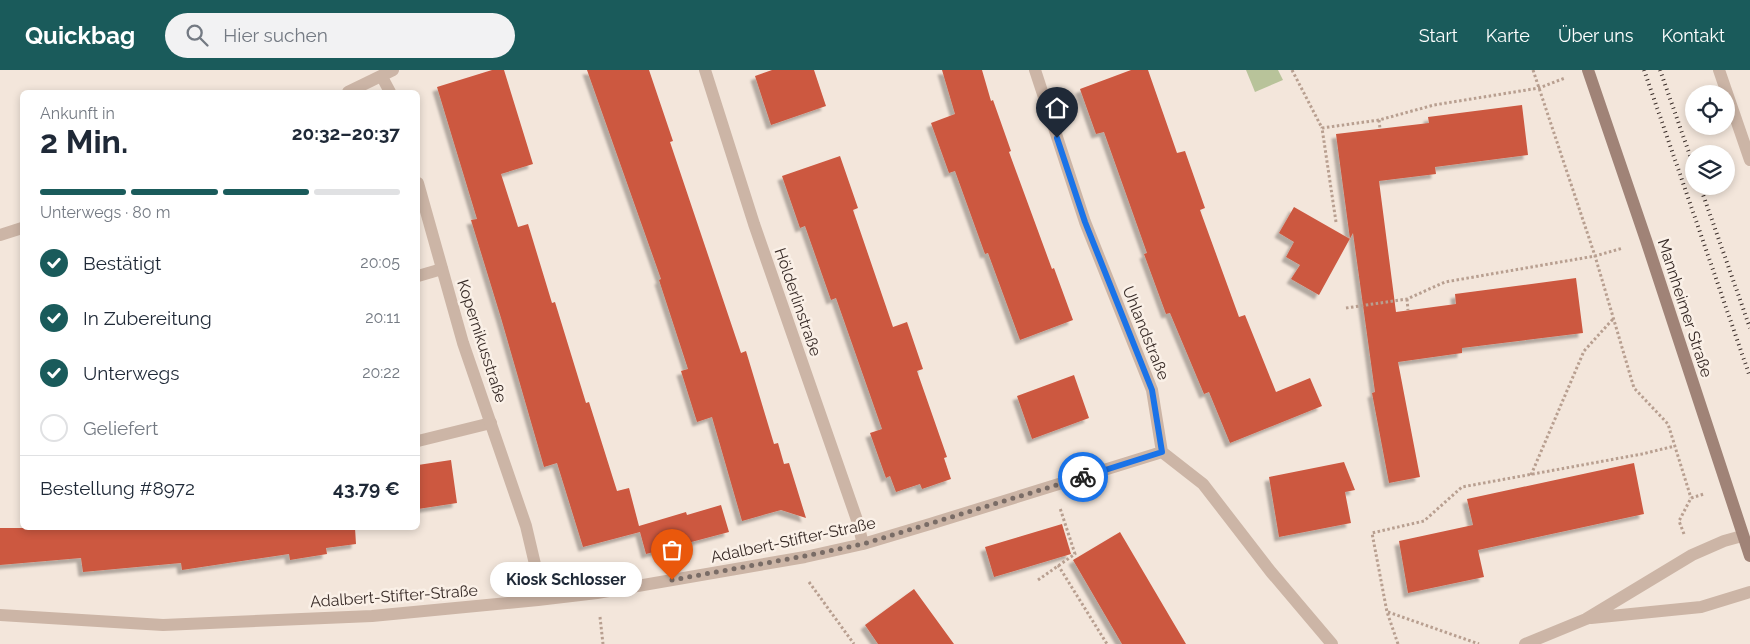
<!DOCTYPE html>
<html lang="de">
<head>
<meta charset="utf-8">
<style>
  :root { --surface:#fff; --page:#f2f2f3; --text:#1f2937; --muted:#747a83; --line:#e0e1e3; --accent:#1a5b5b }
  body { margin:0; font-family:Raleway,sans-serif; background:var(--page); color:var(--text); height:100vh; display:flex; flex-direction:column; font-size:19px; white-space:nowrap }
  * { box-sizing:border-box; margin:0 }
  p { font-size:16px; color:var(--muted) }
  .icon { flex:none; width:28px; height:28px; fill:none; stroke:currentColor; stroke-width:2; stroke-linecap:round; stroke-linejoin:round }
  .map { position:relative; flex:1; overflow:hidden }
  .details { position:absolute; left:20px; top:20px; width:400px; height:440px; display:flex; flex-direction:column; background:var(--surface); border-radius:8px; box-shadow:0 2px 8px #0003 }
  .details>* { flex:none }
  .fabs { position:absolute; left:1685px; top:15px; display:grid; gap:10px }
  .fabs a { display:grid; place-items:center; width:50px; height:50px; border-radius:50%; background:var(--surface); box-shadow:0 2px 8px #0003; font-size:25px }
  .pin { position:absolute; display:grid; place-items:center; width:42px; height:42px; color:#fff; margin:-51px -21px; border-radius:50% 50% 50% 0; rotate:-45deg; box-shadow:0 0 5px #0007 }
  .pin .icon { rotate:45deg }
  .courier { position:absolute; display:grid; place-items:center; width:50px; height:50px; margin:-25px; border:4px solid #1a73e8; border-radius:50%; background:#fff; color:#222; box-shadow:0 1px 6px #0007 }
  .bubble { position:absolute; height:35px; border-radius:18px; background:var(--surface); box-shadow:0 2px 8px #0003; font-size:16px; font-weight:700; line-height:35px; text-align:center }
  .overview em { font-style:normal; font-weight:700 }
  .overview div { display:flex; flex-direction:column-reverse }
  .overview { display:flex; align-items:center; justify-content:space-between; height:85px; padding:0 20px }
  h1 { font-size:32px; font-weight:700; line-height:38px }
  .bar { display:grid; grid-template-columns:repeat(4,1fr); gap:8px 5px; align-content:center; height:60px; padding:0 20px }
  .bar i { height:6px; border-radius:4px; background:var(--line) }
  .bar .on { background:var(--accent) }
  .bar p { grid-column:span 4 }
  .line { display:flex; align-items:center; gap:12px; padding:0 20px; border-top:1px solid var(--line) }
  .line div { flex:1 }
  ol { padding:0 20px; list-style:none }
  li { display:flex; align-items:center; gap:15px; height:55px }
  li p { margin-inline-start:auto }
  li .icon { padding:5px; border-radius:50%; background:var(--accent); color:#fff; stroke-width:4 }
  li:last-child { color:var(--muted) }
  li i { width:28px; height:28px; border:2px solid var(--line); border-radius:50% }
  header { display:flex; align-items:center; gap:30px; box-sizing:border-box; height:70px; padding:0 25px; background:var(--accent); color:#fff }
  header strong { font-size:24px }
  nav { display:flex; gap:28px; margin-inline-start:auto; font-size:18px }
  .search { width:350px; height:45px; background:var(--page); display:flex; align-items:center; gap:12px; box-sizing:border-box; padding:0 18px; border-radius:28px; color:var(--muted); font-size:19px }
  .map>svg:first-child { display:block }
  .green { fill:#b8c39a }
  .building { fill:#cc5840; filter:url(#shadow) }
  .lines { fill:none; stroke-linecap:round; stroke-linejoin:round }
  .path { stroke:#b89f90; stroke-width:3; stroke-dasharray:2.5 2.5; stroke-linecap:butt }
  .service { stroke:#ccb5a6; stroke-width:12 }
  .minor { stroke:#ccb5a6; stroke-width:12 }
  .tertiary { stroke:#ccb5a6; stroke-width:12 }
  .secondary { stroke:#a08377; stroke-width:12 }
  .rail { stroke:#382b27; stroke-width:4; stroke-dasharray:1 4; stroke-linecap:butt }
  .done { stroke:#796c66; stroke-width:5; stroke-dasharray:0 9 }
  .route { stroke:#1a73e8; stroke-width:6 }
  .labels { text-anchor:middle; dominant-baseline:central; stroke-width:5; stroke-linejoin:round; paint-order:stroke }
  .street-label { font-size:16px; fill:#382b27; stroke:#faf0e7 }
</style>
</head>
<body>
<header>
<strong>Quickbag</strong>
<div class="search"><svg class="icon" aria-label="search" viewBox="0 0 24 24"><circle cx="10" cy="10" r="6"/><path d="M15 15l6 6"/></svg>Hier suchen</div>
<nav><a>Start</a><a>Karte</a><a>Über uns</a><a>Kontakt</a></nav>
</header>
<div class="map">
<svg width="1750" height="574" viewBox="0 0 1750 574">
  <defs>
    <filter id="shadow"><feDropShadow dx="-4.5" dy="4.5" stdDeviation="1" flood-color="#0004"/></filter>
  </defs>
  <rect width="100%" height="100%" fill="#f3e6db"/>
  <path class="green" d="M1246,0H1278L1283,10L1255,22Z"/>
  <path class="building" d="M492,0H504L533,94L501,104L518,157L528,154L552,233L555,232L586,333L589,332L617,421L629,418L639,456L686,442L687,445L721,435L729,462L646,484L640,462L583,477L557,393L544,397L501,248L471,150L477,149L437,17Z
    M587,0H649L673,71L670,72L741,283L746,281L774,374L778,373L784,394L789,393L806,448L781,440L742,451L712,347L697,352L681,301L688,299L659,210L661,209Z
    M772,0H814L826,36L771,55L755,6Z
    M942,0H982L991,31L993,30L1011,81L1009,82L1052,199L1054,198L1073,250L1020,270L988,183L985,184L955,101L949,103L931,53L955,44Z
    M1131,0H1148L1177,83L1185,81L1205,138L1200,140L1239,247L1245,245L1276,322L1310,308L1322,336L1230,373L1209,322L1204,324L1170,243L1166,244L1144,184L1147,183L1104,62L1096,64L1080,19Z
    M1522,35L1528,85L1435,97L1436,104L1379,111L1396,242L1456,234L1455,224L1576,208L1583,263L1462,278V283L1398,292L1420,407L1389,413L1372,323L1375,322L1353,163L1319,225L1291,209L1300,195L1286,187L1294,172L1279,163L1294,137L1350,169L1336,64L1429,53L1428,47Z
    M840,86L858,138L853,140L893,257L907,252L923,299L917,301L947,387L944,388L951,409L922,419L920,414L896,422L890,406L886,408L870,363L882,359L836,228L831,230L805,156L800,158L782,106Z
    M1074,305L1089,348L1032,369L1017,326Z
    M451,390L457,433L418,439V395Z
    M1344,392L1355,420L1345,422L1351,453L1279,467L1269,407Z
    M1634,393L1644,444L1478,480L1484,507L1408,523L1399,471L1473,455L1467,429Z
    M1062,454L1071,484L994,507L985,477Z
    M0,458H355L356,474L326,478L327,484L290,490L289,484L182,500L181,493L83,502L81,488L0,495Z
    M1120,462L1170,547L1186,574H1122L1073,490Z
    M914,519L954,574H878L865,555Z"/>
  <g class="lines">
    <path class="path" d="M1292,0L1322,58
      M1533,0L1595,186L1634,318L1668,354L1691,428
      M1379,50L1380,59
      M1336,152L1322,58L1379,50L1434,35L1539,18L1565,8
      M1407,229L1408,240
      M1346,238L1407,229L1445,212L1595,186L1623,178
      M1531,405L1584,281L1613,249
      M1684,464L1679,451L1691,428L1704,424
      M1058,495L1107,574
      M1038,510L1075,484L1060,438
      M809,512L854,574
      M1388,542L1479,574
      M600,547L603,574
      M1398,574L1387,542L1372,463L1424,451L1462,417L1642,384L1675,376"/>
    <path class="service" d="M1719,0L1750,90
      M418,206L442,199
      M418,371L491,353"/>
    <path class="minor" d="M705,0L754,154L857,450L863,474
      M1035,0L1085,152L1152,320L1162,382L1203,414L1271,502L1332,574
      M382,7L390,22
      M348,22L393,0
      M418,113L463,273L526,456L538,507V530
      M0,165L22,158
      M0,545L163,555L372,546L538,530L597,523L805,487L863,474L930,454L1162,382"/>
    <path class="tertiary" d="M1591,548L1701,537L1750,522
      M1525,574L1586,549L1692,485L1724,471L1742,466"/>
    <path class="secondary" d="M1588,0L1646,170L1750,486"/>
    <path class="rail" d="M1644,0L1750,307
      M1660,0L1694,97
      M1700,116L1750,258"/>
  </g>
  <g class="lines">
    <path class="done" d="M672,510L805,486L863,474L1083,407"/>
    <path class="route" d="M1057,68L1085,152L1152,320L1162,382L1083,407"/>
  </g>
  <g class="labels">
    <g class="street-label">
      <text transform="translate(798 232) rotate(71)">Hölderlinstraße</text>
      <text transform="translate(1685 238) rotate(72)">Mannheimer Straße</text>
      <text transform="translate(1146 263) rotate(68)">Uhlandstraße</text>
      <text transform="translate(482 271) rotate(72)">Kopernikusstraße</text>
      <text transform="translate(793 470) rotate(-12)">Adalbert-Stifter-Straße</text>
      <text transform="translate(394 526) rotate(-4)">Adalbert-Stifter-Straße</text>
    </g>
  </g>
</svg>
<div class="fabs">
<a><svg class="icon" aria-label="locate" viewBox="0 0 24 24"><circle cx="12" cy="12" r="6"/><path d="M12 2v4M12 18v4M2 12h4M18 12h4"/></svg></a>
<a><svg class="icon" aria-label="layers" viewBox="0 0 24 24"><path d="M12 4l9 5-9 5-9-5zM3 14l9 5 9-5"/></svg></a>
</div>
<div class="pin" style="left:672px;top:510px;background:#ea580c"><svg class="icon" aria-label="bag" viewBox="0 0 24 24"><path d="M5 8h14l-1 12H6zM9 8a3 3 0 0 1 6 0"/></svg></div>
<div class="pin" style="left:1057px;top:68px;background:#1f2937"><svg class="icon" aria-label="home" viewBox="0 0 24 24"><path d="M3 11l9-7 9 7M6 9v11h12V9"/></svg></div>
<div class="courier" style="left:1083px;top:407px"><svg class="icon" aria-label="bike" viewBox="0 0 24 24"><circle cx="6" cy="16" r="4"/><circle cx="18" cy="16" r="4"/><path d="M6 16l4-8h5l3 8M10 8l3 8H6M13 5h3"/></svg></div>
<div class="bubble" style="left:490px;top:492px;width:152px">Kiosk Schlosser</div>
<section class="details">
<div class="overview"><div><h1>2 Min.</h1><p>Ankunft in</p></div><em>20:32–20:37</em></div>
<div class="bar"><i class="on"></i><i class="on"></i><i class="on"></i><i></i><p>Unterwegs · 80 m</p></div>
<ol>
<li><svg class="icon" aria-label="check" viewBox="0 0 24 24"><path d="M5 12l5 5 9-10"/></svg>Bestätigt<p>20:05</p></li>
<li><svg class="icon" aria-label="check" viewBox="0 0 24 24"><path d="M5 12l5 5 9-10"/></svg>In Zubereitung<p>20:11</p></li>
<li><svg class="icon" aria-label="check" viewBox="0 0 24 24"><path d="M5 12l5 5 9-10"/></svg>Unterwegs<p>20:22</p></li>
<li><i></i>Geliefert</li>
</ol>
<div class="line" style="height:65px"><div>Bestellung #8972</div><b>43.79 €</b></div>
</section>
</div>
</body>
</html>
